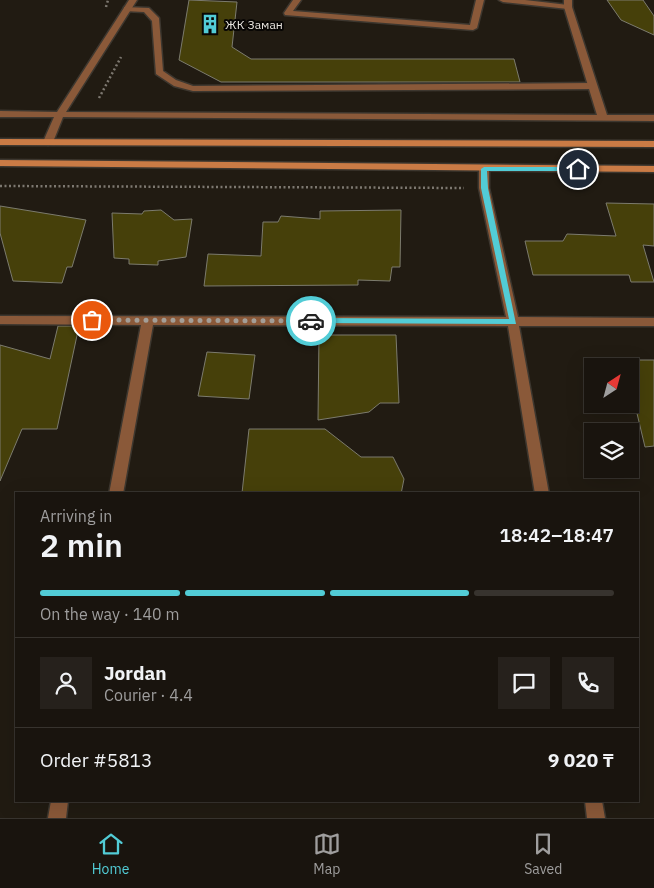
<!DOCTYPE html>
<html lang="en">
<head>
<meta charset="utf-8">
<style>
  :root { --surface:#19140e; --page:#26211c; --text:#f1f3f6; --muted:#9f9e9e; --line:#37332e; --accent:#52ccd6 }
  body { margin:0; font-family:"IBM Plex Sans",sans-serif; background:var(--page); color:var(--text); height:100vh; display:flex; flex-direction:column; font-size:19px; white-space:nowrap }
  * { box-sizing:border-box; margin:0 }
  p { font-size:16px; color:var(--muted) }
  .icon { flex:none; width:28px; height:28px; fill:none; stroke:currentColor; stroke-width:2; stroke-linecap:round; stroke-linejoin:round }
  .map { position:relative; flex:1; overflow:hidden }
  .panel { position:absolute; left:15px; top:492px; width:624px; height:310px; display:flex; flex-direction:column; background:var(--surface); border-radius:0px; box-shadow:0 5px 20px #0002,0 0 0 1px var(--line) }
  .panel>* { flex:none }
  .needle { width:32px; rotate:36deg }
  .tools { position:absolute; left:584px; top:358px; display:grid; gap:10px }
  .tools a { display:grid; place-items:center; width:55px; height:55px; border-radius:0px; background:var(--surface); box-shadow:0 5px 20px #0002,0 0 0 1px var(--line); font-size:25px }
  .pin { position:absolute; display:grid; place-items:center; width:42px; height:42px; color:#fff; margin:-21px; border:2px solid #fff; border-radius:50%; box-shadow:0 1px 5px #0007 }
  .courier { position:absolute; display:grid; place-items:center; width:50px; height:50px; margin:-25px; border:4px solid #52ccd6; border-radius:50%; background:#fff; color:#222; box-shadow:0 1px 6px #0007 }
  .summary em { font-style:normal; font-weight:600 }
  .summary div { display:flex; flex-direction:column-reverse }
  .summary { display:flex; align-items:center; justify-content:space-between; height:85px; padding:0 25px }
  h1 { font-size:32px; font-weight:600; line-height:38px }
  .bar { display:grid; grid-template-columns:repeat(4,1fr); gap:8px 5px; align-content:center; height:60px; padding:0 25px }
  .bar i { height:6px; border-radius:4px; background:var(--line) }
  .bar .selected { background:var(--accent) }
  .bar p { grid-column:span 4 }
  .line { display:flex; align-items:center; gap:12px; padding:0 25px; border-top:1px solid var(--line) }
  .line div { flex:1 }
  .round { display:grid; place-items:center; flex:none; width:52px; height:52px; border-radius:0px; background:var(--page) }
  .tabs { display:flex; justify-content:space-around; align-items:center; height:70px; border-top:1px solid var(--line); background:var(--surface); font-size:14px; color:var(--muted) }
  .tabs a { display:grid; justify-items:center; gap:2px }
  .tabs .selected { color:var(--accent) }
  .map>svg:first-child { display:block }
  .building { fill:#46400a; stroke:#7c7b6e }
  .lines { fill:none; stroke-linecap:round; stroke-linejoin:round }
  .lane-casing { stroke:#3d372f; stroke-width:3 }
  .street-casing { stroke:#3d372f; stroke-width:3 }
  .secondary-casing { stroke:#3d372f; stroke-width:3 }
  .path { stroke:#7d7870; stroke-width:2.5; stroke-dasharray:2 2.5; stroke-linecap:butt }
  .lane { fill:#8a5939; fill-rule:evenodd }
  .street { fill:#8a5939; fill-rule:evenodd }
  .secondary { fill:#ca7b45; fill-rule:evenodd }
  .route { fill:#52ccd6 }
  .done { stroke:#a39e97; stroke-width:5; stroke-dasharray:0 9 }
  .labels { text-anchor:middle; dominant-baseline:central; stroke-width:4; stroke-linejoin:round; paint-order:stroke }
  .far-poi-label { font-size:12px; fill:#e9e5df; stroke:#080604; text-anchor:start }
</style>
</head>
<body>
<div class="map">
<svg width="654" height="818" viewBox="0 0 654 818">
  <rect width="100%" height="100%" fill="#211b12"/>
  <path class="building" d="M189,0L237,2L232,47L251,59H514L520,82H221L179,60Z
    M607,0H643L654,16V35L621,20Z
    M606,203L654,204V246L643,245L654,282H631L629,275H533L525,241H563L567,234L616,236Z
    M0,206L86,220L72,267H67L62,283L13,281L0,233Z
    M161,210L174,220L192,219L186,257L158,261V265L129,264V259L114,258L112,213L142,214L144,211Z
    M401,210L400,267H392L390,281L358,280V285L204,286L208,254L261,256L263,222H278L281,216L320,219V211Z
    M58,326H79L57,429H22L0,481V345L50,359Z
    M319,335H396L399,403H380L369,412L318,420Z
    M207,352L255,355L249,399L198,396Z
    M624,360H654V446L645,447L630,384V366H626Z
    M249,429H325L361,457H393L404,479L401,494L242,493Z"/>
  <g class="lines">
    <defs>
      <path id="lane" d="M293,0H301L293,11L470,25L476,0H484L477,28L473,30L285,15L284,13Z
        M499,0H525L568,5L572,7L568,9L503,2Z
        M124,7L149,8L159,18L163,71L176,80L193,86L592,83L596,86L592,89L193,91L174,86L156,74L152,21L144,12L124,11Z"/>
      <path id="street" d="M129,0H137L66,112L597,115L564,7V0H572V7L607,115H654V121L63,117L53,142L48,145L43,142L54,117H0V111L57,112Z
        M484,166L489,169V188L518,317L654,318V326H519L549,494H535L508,326L153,325L123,494H109L141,325L0,324V316L506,317L479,188V169Z
        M51,801H68L66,818H48Z
        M585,801H602L605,818H587Z"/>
      <path id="secondary" d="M0,139L654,141V147L0,145Z
        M0,160L654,166V172L0,166Z"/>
    </defs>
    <use href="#lane" class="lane-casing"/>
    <use href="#street" class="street-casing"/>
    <use href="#secondary" class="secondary-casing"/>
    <path class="path" d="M106,7L108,0
      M99,98L121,57
      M0,186L464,188"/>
    <use href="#lane" class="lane"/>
    <use href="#street" class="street"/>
    <use href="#secondary" class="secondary"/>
  </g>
  <path class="route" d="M484,167H578L582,169L578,171H487L488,188L516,324L309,323L308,321L311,318L509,319L481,188V169Z"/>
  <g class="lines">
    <path class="done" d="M92,320L311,321"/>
  </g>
  <defs>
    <symbol id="building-bare" viewBox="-9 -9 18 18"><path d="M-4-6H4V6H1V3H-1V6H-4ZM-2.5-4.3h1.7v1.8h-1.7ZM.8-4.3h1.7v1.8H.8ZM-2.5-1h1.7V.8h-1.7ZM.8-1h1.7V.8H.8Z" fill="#52ccd6" stroke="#080604" stroke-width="2.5" paint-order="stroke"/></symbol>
  </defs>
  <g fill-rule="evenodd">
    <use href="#building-bare" x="196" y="10" width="28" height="28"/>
  </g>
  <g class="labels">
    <g class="far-poi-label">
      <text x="225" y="24">ЖК Заман</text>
    </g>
  </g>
</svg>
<div class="tools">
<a><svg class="needle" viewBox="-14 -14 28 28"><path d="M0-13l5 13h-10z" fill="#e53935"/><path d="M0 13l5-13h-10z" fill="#9f9e9e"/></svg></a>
<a><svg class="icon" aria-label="layers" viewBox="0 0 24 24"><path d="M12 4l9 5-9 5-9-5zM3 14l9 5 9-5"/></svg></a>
</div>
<div class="pin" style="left:92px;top:320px;background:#ea580c"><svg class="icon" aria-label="bag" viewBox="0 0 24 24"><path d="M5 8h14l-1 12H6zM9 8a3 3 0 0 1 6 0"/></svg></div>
<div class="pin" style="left:578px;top:169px;background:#1f2937"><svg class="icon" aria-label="home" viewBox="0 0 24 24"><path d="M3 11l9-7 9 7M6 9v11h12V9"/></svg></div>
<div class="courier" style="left:311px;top:321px"><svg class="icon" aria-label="car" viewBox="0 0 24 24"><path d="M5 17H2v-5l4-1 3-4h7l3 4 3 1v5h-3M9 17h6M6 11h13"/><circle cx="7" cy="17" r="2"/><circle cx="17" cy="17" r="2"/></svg></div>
<section class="panel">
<div class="summary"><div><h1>2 min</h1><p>Arriving in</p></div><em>18:42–18:47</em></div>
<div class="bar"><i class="selected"></i><i class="selected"></i><i class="selected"></i><i></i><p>On the way · 140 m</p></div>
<div class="line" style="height:90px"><a class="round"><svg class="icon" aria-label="person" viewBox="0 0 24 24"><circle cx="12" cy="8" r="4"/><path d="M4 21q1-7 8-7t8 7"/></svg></a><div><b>Jordan</b><p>Courier · 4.4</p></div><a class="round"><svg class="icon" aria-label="chat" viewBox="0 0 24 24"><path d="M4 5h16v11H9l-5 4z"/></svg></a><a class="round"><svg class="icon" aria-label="phone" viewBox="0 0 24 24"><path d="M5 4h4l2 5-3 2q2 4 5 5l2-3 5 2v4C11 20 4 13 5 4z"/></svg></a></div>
<div class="line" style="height:65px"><div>Order #5813</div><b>9 020 ₸</b></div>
</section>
</div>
<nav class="tabs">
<a class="selected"><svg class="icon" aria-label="home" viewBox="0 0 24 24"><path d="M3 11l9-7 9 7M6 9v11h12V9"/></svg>Home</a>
<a><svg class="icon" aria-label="map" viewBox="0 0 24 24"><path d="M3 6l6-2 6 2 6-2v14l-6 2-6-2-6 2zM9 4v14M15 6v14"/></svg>Map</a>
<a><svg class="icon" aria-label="saved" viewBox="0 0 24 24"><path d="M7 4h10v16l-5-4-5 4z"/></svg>Saved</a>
</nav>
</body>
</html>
